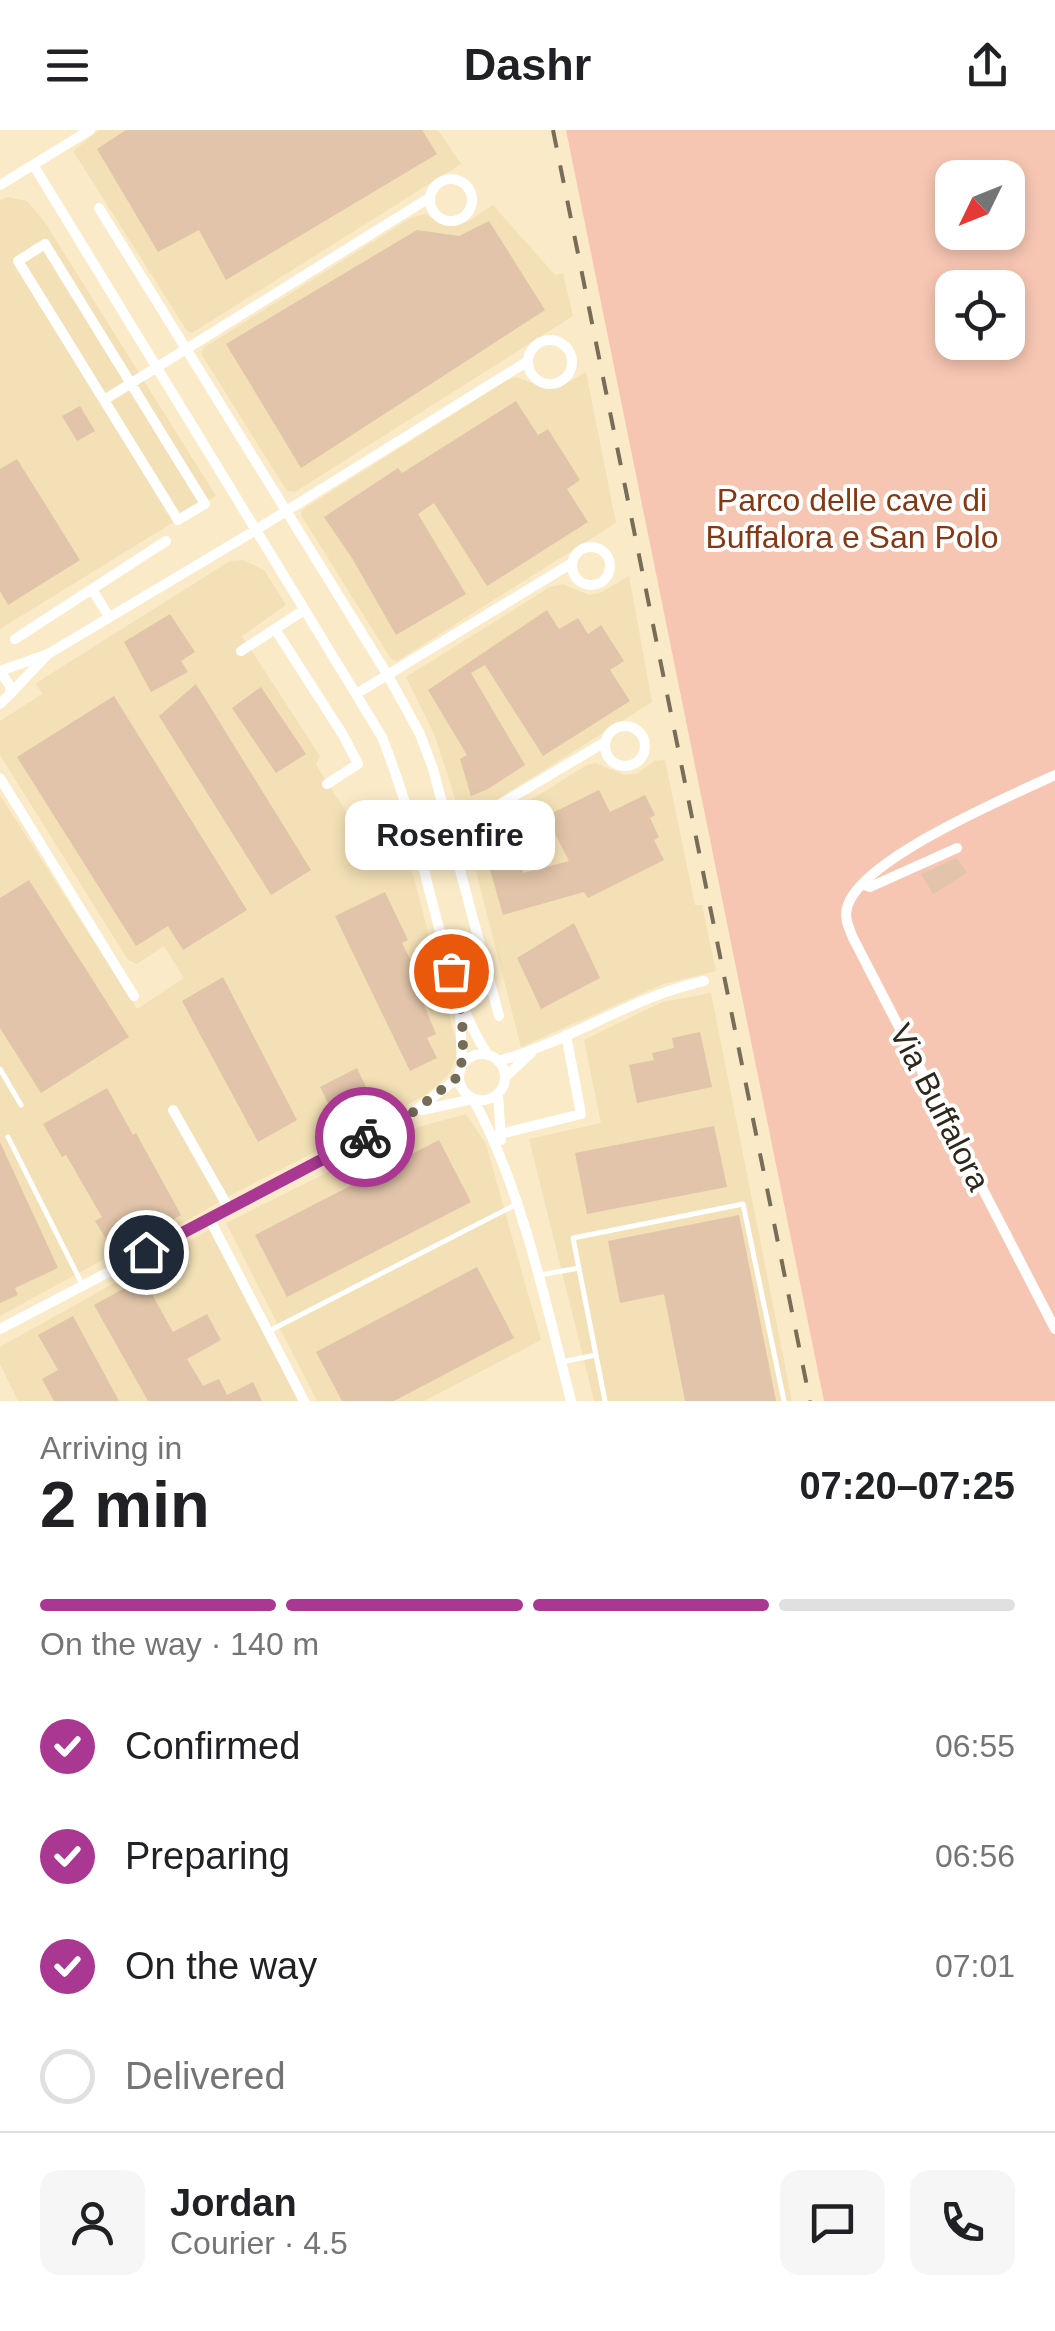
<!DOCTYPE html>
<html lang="en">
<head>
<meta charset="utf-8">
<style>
  :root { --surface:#fff; --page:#f6f6f6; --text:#202124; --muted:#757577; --line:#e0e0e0; --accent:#aa3893 }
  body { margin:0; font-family:Helvetica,sans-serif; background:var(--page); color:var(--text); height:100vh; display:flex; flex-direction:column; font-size:38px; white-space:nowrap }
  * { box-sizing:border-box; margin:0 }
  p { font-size:32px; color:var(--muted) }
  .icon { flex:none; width:55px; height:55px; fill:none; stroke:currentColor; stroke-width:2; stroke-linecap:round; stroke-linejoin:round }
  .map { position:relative; height:1271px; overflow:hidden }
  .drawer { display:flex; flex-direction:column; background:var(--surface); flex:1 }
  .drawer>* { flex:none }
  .needle { width:65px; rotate:227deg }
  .controls { position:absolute; left:935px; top:30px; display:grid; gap:20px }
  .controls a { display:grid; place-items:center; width:90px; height:90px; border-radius:20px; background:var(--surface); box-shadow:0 5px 15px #0003; font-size:50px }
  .pin { position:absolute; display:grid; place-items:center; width:85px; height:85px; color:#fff; margin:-42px; border:5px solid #fff; border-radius:50%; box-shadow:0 2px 10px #0007 }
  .courier { position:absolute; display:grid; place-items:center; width:100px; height:100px; margin:-50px; border:8px solid #aa3893; border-radius:50%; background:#fff; color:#222; box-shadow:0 2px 12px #0007 }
  .bubble { position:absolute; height:70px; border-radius:20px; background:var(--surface); box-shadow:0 5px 15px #0003; font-size:32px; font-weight:600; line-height:70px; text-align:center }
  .head em { font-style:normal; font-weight:600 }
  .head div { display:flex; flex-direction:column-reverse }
  .head { display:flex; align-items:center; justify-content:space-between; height:170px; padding:0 40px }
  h1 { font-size:65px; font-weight:600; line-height:75px }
  .bar { display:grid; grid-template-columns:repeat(4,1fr); gap:15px 10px; align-content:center; height:120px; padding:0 40px }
  .bar i { height:12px; border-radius:8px; background:var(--line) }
  .bar .on { background:var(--accent) }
  .bar p { grid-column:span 4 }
  .line { display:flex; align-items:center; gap:25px; padding:0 40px; border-top:2px solid var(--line) }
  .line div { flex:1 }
  .round { display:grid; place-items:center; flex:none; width:105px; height:105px; border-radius:20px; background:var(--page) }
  ol { padding:0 40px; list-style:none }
  li { display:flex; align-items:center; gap:30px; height:110px }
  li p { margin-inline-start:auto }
  li .icon { padding:10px; border-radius:50%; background:var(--accent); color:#fff; stroke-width:4 }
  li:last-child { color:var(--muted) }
  li i { width:55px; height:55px; border:5px solid var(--line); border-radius:50% }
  header { display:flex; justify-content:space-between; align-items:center; height:130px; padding:0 40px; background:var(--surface); font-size:45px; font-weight:600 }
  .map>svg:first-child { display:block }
  .built { fill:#f3e0b6 }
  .green { fill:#f7c6b3; fill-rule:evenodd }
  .building { fill:#e1c4a9 }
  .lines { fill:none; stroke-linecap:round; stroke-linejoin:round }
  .service { stroke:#fff; stroke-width:5 }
  .minor { stroke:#fff; stroke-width:10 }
  .rail { stroke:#776d58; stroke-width:4; stroke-dasharray:18 18; stroke-linecap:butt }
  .done { stroke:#756c57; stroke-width:10; stroke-dasharray:0 18 }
  .route { stroke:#aa3893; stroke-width:12 }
  .labels { text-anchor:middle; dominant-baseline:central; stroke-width:8; stroke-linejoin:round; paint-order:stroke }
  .park-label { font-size:32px; fill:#853814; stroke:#fff }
  .street-label { font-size:32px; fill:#2e281b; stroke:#fff }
</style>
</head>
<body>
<header><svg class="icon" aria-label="menu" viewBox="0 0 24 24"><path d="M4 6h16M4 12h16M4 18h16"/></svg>Dashr<svg class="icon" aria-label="share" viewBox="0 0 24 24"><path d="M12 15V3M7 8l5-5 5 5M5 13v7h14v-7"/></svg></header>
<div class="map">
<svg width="1055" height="1271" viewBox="0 0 1055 1271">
  <rect width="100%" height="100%" fill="#faeac7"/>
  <path class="built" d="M99,0H438L461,34L192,203L187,201L73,21Z
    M7,67L27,71L44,91L216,366L0,499V70Z
    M493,75L555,145L563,143L573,186L295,362L287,361L202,225L203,218L411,88L425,84L445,95H456L469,91Z
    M586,242L616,393L397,531L391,529L301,385L302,380L506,251L516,247L548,259L558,258Z
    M243,430L264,440L286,475L242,506L320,626L316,635L377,730L405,713L456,911V928L450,943L426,965L231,1065L115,1133L110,1126L0,1186V665L137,879L184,848L164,816L137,834L128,830L0,625V591L42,564L36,553L230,431Z
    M629,446L652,572L517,657L494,671L462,682L458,678L435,606L406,547L550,457L563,454L589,465L600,463Z
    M665,630L695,775H702L716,841L663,854L521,917L466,702L500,689L587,635L596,633L624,645L636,644L654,631Z
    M711,863L792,1271H594L529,1009L601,993L584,910L662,872Z
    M466,984L486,1014L541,1210L424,1271H317L226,1093L418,997Z
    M209,1100L267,1206L298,1271H18L0,1234V1217Z"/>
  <path class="green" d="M566,0H1055V1271H824ZM952,48H1008V102H952ZM952,158H1008V212H952Z"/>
  <path class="building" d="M126,0H422L437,24L226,150L199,100L158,122L97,19Z
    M489,91L545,180L301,338L226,214L417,100L459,106Z
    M516,271L538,305L548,299L580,350L567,359L588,392L487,456L434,373L418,384L466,464L396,505L352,428L324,387L398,338L402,343Z
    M80,276L95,301L77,311L62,286Z
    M17,329L80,430L8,475L0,461V339Z
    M547,480L559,499L578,488L588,504L601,495L624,531L610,540L630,571L543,626L485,535L471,543L525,635L488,659L471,666L460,629L467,625L428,560Z
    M170,484L195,522L181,531L188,542L151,562L124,512Z
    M196,554L311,740L271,765L159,586Z
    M261,557L306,624L276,643L232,578Z
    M114,566L247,780L183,820L168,796L136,816L17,627Z
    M599,660L610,682L645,665L655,685L650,688L659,707L654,710L664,730L588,768L584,762L503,785L487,729L517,722L523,743L569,731L546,686Z
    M957,728L967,743L933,764L921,744Z
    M29,750L129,907L41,963L0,898V768Z
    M385,762L408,810L402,813L417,843L412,846L436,904L427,908L437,928L410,941L335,786Z
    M574,793L600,848L541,879L517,828Z
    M223,847L297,990L258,1012L182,871Z
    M700,902L712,957L637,973L629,935L654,930L652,923L674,918L672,908Z
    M357,938L366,957L360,960L364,969L339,980L336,972L329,975L320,957Z
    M107,958L133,1005L136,1003L181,1085L115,1123L95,1091L102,1087L66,1025L62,1027L43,994Z
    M714,996L727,1057L587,1084L575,1023Z
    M439,1010L471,1072L287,1167L255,1105Z
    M0,1012L58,1138L15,1158L18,1165L0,1173Z
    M739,1085L776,1271H685L664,1164L620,1173L608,1111Z
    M477,1137L514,1208L394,1271H342L316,1222Z
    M143,1148L173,1202L207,1184L221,1210L187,1229L203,1256L219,1249L227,1265L253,1252L262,1271H148L94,1175Z
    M73,1186L119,1271H54L42,1249L58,1240L38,1205Z"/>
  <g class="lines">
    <path class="service" d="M0,939L21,975
      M8,1007L82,1154
      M540,1145L579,1138
      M269,1201L515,1075
      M561,1232L596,1225
      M605,1271L573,1108L743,1074L784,1271"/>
    <path class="minor" d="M34,36L382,607C402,658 417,710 430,764C445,818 456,877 488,925
      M430 70a21 21 0 1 1 42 0a21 21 0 1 1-42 0Z
      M0,55L90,0
      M99,78L387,544L420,604L433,639L499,886
      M45,114L205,374L178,390L18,131Z
      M528 232a22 22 0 1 1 44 0a22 22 0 1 1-44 0Z
      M104,270L429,68
      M572 436a19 19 0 1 1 38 0a19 19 0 1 1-38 0Z
      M92,459L109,487
      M304,480L275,499L343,605L358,634L327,654
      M15,509L166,411
      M241,521L275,499
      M0,541L48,524L254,401L528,231
      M0,541L10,556V564L0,574
      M10,564L47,525
      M356,564L572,433
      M605 616a20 20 0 1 1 40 0a20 20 0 1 1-40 0Z
      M1055,645C1010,666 858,730 847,778C844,788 849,798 853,808L1055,1199
      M0,648L134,866
      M414,701L499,675L605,612
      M375,702L408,681
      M862,754L870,757L957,718
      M444,818L478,808
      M460,880L462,935
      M459 947a23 23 0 1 1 46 0a23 23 0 1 1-46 0Z
      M498,931C570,912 630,867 704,851
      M505,947L531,923
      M498,964L501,1010
      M173,980L228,1077
      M422,980L473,969C521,1056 546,1174 571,1271
      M500,1004L581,984L566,905
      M209,1088L304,1271
      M0,1199L412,983L459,947"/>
    <path class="rail" d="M553,0L810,1271"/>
  </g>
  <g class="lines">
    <path class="done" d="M365,1007L412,983L459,946C467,912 462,875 451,841"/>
    <path class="route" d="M146,1122L365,1007"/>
  </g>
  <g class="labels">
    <g class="park-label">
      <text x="852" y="370">Parco delle cave di<tspan x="852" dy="37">Buffalora e San Polo</tspan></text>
    </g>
    <g class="street-label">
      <text transform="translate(940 977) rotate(63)">Via Buffalora</text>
    </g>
  </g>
</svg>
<div class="controls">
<a><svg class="needle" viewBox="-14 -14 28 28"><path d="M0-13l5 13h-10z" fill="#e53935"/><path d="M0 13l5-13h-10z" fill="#757577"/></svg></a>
<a><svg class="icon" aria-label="locate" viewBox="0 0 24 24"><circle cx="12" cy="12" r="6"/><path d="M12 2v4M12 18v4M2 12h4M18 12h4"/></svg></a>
</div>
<div class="pin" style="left:451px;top:841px;background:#ea580c"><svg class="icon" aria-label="bag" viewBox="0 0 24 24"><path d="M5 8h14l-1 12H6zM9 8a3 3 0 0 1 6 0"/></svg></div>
<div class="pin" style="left:146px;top:1122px;background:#1f2937"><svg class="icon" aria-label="home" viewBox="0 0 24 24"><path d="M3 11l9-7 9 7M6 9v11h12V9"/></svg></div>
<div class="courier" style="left:365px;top:1007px"><svg class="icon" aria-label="bike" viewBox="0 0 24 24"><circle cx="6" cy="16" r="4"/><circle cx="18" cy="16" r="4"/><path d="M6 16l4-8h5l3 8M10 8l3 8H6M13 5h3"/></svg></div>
<div class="bubble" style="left:345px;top:670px;width:210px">Rosenfire</div>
</div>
<section class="drawer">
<div class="head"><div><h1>2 min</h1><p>Arriving in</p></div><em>07:20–07:25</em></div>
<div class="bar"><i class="on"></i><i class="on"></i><i class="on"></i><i></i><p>On the way · 140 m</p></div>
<ol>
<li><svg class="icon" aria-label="check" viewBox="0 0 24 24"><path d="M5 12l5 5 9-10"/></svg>Confirmed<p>06:55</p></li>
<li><svg class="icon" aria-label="check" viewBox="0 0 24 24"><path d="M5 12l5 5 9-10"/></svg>Preparing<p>06:56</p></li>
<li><svg class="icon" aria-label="check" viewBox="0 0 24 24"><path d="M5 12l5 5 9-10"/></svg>On the way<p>07:01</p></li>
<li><i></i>Delivered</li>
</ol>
<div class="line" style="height:180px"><a class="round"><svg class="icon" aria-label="person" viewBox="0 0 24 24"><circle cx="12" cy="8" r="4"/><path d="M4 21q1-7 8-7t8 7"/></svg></a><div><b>Jordan</b><p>Courier · 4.5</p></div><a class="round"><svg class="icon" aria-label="chat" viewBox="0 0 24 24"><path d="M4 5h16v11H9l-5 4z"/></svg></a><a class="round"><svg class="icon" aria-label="phone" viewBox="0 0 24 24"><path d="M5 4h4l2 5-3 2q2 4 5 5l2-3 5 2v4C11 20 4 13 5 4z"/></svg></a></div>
</section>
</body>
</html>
